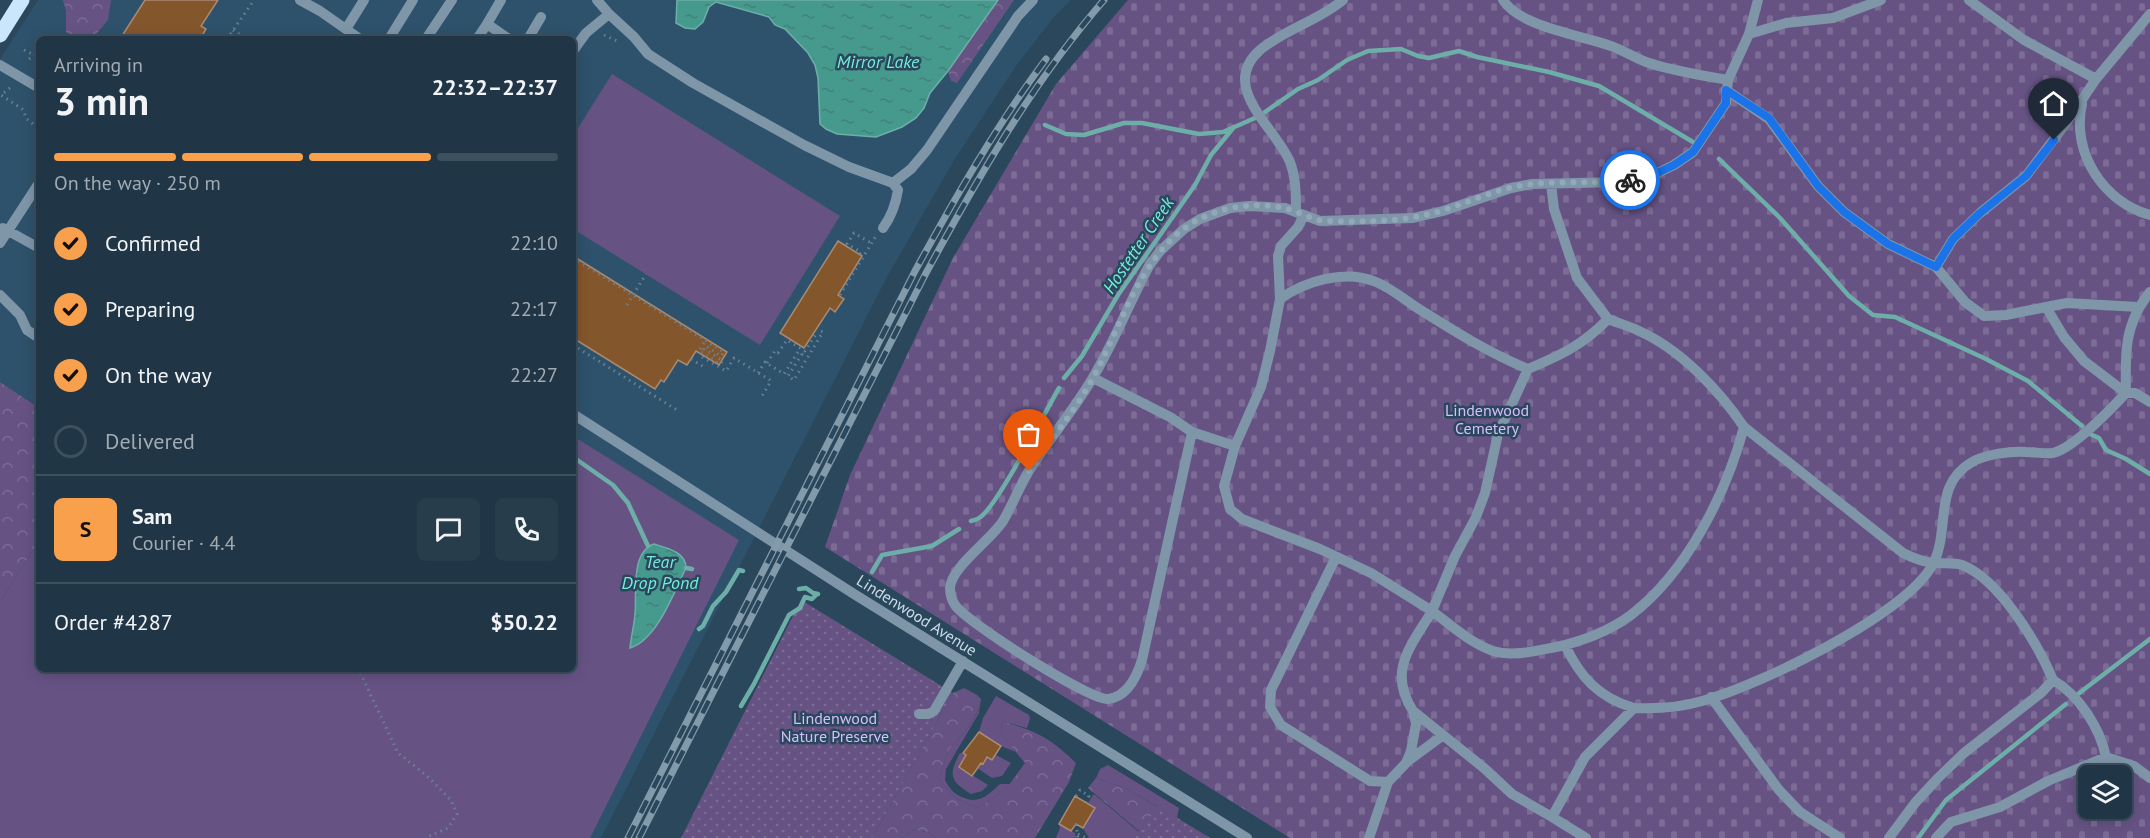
<!DOCTYPE html>
<html lang="en">
<head>
<meta charset="utf-8">
<style>
  :root { --surface:#203545; --page:#283d4c; --text:#f1f3f6; --muted:#a2abb3; --line:#3d505e; --accent:#f9a04c }
  body { margin:0; font-family:"PT Sans",sans-serif; background:var(--page); color:var(--text); height:100vh; display:flex; flex-direction:column; font-size:22px; white-space:nowrap }
  * { box-sizing:border-box; margin:0 }
  p { font-size:20px; color:var(--muted) }
  .icon { flex:none; width:33px; height:33px; fill:none; stroke:currentColor; stroke-width:2; stroke-linecap:round; stroke-linejoin:round }
  .map { position:relative; flex:1; overflow:hidden }
  .drawer { position:absolute; left:36px; top:36px; width:540px; height:636px; display:flex; flex-direction:column; background:var(--surface); border-radius:9px; box-shadow:0 3px 15px #0003,0 0 0 2px var(--line) }
  .drawer>* { flex:none }
  .tools { position:absolute; left:2078px; top:765px; display:grid; gap:12px }
  .tools a { display:grid; place-items:center; width:54px; height:54px; border-radius:9px; background:var(--surface); box-shadow:0 3px 15px #0003,0 0 0 2px var(--line); font-size:30px }
  .pin { position:absolute; display:grid; place-items:center; width:51px; height:51px; color:#fff; margin:-62px -26px; border-radius:50% 50% 50% 0; rotate:-45deg; box-shadow:0 0 6px #0007 }
  .pin .icon { rotate:45deg }
  .courier { position:absolute; display:grid; place-items:center; width:60px; height:60px; margin:-30px; border:4px solid #1a73e8; border-radius:50%; background:#fff; color:#222; box-shadow:0 2px 8px #0007 }
  .overview em { font-style:normal; font-weight:600 }
  .overview div { display:flex; flex-direction:column-reverse }
  .overview { display:flex; align-items:center; justify-content:space-between; height:102px; padding:0 18px }
  h1 { font-size:39px; font-weight:600; line-height:45px }
  .bar { display:grid; grid-template-columns:repeat(4,1fr); gap:9px 6px; align-content:center; height:72px; padding:0 18px }
  .bar i { height:8px; border-radius:4px; background:var(--line) }
  .bar .selected { background:var(--accent) }
  .bar p { grid-column:span 4 }
  .line { display:flex; align-items:center; gap:15px; padding:0 18px; border-top:2px solid var(--line) }
  .line div { flex:1 }
  .round { display:grid; place-items:center; flex:none; width:63px; height:63px; border-radius:9px; background:var(--page) }
  ol { padding:0 18px; list-style:none }
  li { display:flex; align-items:center; gap:18px; height:66px }
  li p { margin-inline-start:auto }
  li .icon { padding:6px; border-radius:50%; background:var(--accent); color:#111; stroke-width:4 }
  li:last-child { color:var(--muted) }
  li i { width:33px; height:33px; border:3px solid var(--line); border-radius:50% }
  .map>svg:first-child { display:block }
  .built { fill:#2e526c }
  .grass { fill:#665384; fill-rule:evenodd }
  .forest { fill:url(#forest-crowns) }
  .cemetery { fill:url(#cemetery-stones); fill-rule:evenodd }
  .park { fill:url(#park-dots) }
  .water { fill:url(#water-ripples); stroke:#6eaea9; stroke-width:1.5 }
  .lines { fill:none; stroke-linecap:round; stroke-linejoin:round }
  .stream { stroke:#6eaea9; stroke-width:4.5 }
  .building { fill:#84562c; stroke:#a98b72; stroke-width:1.5 }
  .path { stroke:#688193; stroke-width:3; stroke-dasharray:1.5 4.5; stroke-linecap:butt }
  .minor { stroke:#7f96a9; stroke-width:10 }
  .major { stroke:#c9e6fc; stroke-width:15 }
  .rail-casing { stroke:#839aaa; stroke-width:7 }
  .rail { stroke:#2a475c; stroke-width:4.5; stroke-dasharray:14; stroke-linecap:butt }
  .done { stroke:#93a8b8; stroke-width:6; stroke-dasharray:0 10.8 }
  .route { stroke:#1a73e8; stroke-width:8 }
  .labels { text-anchor:middle; dominant-baseline:central; stroke-width:5; stroke-linejoin:round; paint-order:stroke }
  .park-label { font-size:16px; fill:#d6befe; stroke:#2a475c }
  .street-label { font-size:16px; fill:#cbdce9; stroke:#2a475c }
  .water-label { font-size:18px; font-style:italic; fill:#73edda; stroke:#2a475c }
</style>
</head>
<body>
<div class="map">
<svg width="2150" height="838" viewBox="0 0 2150 838">
  <defs>
    <pattern id="forest-crowns" width="20" height="18" patternUnits="userSpaceOnUse" patternTransform="scale(1.5)"><rect width="20" height="18" fill="#665384"/><path d="M2 6a3 3 0 1 1 6 0M12 15a3 3 0 1 1 6 0" fill="none" stroke="#7b6b95"/></pattern>
    <pattern id="cemetery-stones" width="16" height="16" patternUnits="userSpaceOnUse" patternTransform="scale(1.5)"><rect width="16" height="16" fill="#665384"/><path d="M2 7V4a2 2 0 0 1 4 0v3zM10 15v-3a2 2 0 0 1 4 0v3z" fill="#7b6b95"/></pattern>
    <pattern id="park-dots" width="8" height="8" patternUnits="userSpaceOnUse" patternTransform="scale(1.5)"><rect width="8" height="8" fill="#665384"/><path d="M2 2h.1M6 6h.1" fill="none" stroke="#7b6b95" stroke-width="1.8" stroke-linecap="round"/></pattern>
    <pattern id="water-ripples" width="26" height="14" patternUnits="userSpaceOnUse" patternTransform="scale(1.5)"><rect width="26" height="14" fill="#469a8d"/><path d="M2 4q2-2 4 0t4 0M15 11q2-2 4 0t4 0" fill="none" stroke="#438078"/></pattern>
  </defs>
  <rect width="100%" height="100%" fill="#2a475c"/>
  <path class="built" d="M38,0H1071L1053,18L1016,66L956,157L887,277L601,838H0V602L39,541V669H573V39H39V408L0,382V59Z"/>
  <path class="grass" d="M612,74L840,216L760,345L573,229V136Z
    M573,436L739,540L590,838H0V602L39,541V669H573ZM666,548C676,552 686,555 686,568L657,624L631,639L635,618L636,586Z
    M977,695L981,699L979,713L946,769L945,780C949,788 954,794 962,797C979,805 988,795 1000,784H1010L1006,789L978,808L957,799L939,780L948,751L969,727L980,708Z
    M996,696L1029,715L1030,719L1027,728L1002,721L1001,734L1016,752L1001,746L979,732L983,718Z
    M960,753L966,755L959,767L988,785L982,791L971,794C950,781 948,775 960,753Z
    M996,755L1011,763L1002,776L992,778L977,768L987,757L992,760Z
    M1108,765L1179,808L1177,818L1127,789L1096,778L1100,769Z
    M1094,794L1139,832L1135,838H1089L1083,828L1095,808L1088,803Z
    M1059,824L1075,833L1076,838H1056L1060,828Z
    M913,830L928,832L936,838H902Z"/>
  <path class="forest" d="M63,0H111L108,20L92,39H76L66,32V11Z
    M998,0H1014L957,83L951,81L948,71Z
    M0,382L39,408V541L0,602Z
    M964,688L977,695L980,707L969,727L948,751L939,780L957,799L978,808L1006,789L1025,763L1001,734L1002,721C1037,732 1048,736 1076,763L1069,782L1035,838H936L928,832L913,830L902,838H872L953,693Z
    M1096,778L1127,789L1210,838H1135L1139,831L1088,788Z"/>
  <path class="cemetery" d="M1128,0H2150V838H1290L825,547L850,475L953,258L1056,84ZM2088,776H2121V808H2088Z"/>
  <path class="park" d="M801,600L953,693L872,838H681Z
    M1158,806L1210,838H1135Z"/>
  <path class="water" d="M677,0H998L948,71L930,93L924,108L916,118L902,127L876,137L837,134L826,129L820,124L818,78L815,65L808,53L785,29L775,25L769,17L716,2L709,7L703,22L695,29L685,28L676,23Z
    M654,544C667,548 686,552 686,568C674,592 657,640 630,648C631,637 634,626 635,614C637,595 630,552 654,544Z"/>
  <g class="lines">
    <path class="stream" d="M1265,112L1298,89L1318,80L1347,60L1368,51L1401,49L1418,56L1429,58L1459,51L1477,57L1549,72L1599,86L1693,142
      M1045,125L1066,134L1084,135L1124,123H1142L1199,134L1223,132L1255,118
      M1719,159L1780,218L1849,296L1873,315L1895,317L1986,359L2028,381L2082,426
      M1064,378L1082,356L1118,295L1195,185L1211,155L1234,127
      M2090,434L2099,438L2106,450L2126,459L2150,474
      M573,457L613,485L628,503L648,546
      M971,521C973,520 977,520 979,518C996,509 1046,410 1059,388
      M686,568L692,569
      M872,572L882,555L932,546L959,529
      M799,589L806,588L813,593L818,594
      M699,629L703,626L713,606L726,592L739,570L743,571
      M2078,694L2150,639
      M741,706L754,684L789,615L800,608L805,597L812,599L817,594
      M1918,838L1946,800L2066,704"/>
  </g>
  <path class="building" d="M145,0H218L201,26L206,29L200,39H120Z
    M838,241L862,256L838,295L844,299L835,312L830,308L804,348L780,333Z
    M573,256L727,352L719,365L696,351L687,365L678,360L664,382L661,380L655,389L573,338Z
    M979,732L1001,746L992,760L987,757L983,764L981,763L972,776L959,767L966,755L963,753Z
    M1075,796L1095,808L1083,828L1076,824L1071,831L1059,824Z"/>
  <g class="lines">
    <path class="path" d="M233,30L245,38
      M202,35L209,39
      M604,35L619,42
      M227,39L254,0
      M24,50L34,55L39,54
      M29,59L34,55
      M10,88L1,95L22,109L27,119L39,129
      M860,254L861,252L847,244L854,233L871,243
      M573,258L724,352L721,356L706,346L704,349L723,361L720,364L699,351L705,341
      M840,295L876,236
      M627,305L646,274
      M573,345L677,410
      M702,357L726,371L734,358L770,380L771,381L762,396
      M691,359L704,367
      M767,363L775,351L778,353L787,340L805,351L816,334L814,333
      M758,373L765,362L784,374L798,352L802,354L788,376L794,380L823,332L817,329
      M356,669L360,672L398,753L427,776L451,800L457,814L448,828L425,838
      M1076,796L1080,790L1089,796L1086,802
      M1076,824L1078,838
      M1078,834L1086,838"/>
    <path class="minor" d="M300,0L320,11L360,39
      M1503,0C1519,26 1579,35 1608,45C1621,49 1633,57 1646,62C1672,71 1700,75 1728,80
      M609,14L634,37L648,54L693,83L804,145L849,167L893,183L911,169L927,150L1018,16L1033,0
      M487,24L501,0
      M346,29L364,0
      M1749,34L1786,23L1833,18L1881,0
      M389,39L413,0
      M426,39L452,0
      M477,39L487,24L509,39
      M528,39L541,17
      M573,51L586,33L609,14L597,0
      M0,65L39,88
      M2096,79L2150,14
      M1726,90L1769,119L1818,186L1844,212L1888,244L1936,267L1965,302L1984,316L2006,315L2046,307L2064,337L2084,361L2126,393H2135L2150,402
      M2082,104C2071,152 2103,202 2150,215
      M1551,184L1554,209L1577,278L1608,319
      M1296,212C1296,195 1296,178 1290,162C1276,128 1218,87 1260,50C1285,29 1318,21 1343,0
      M883,228C891,217 896,203 898,190L893,183
      M0,229L3,228L39,248
      M0,243L39,183
      M1936,267L1953,239L1980,213L2026,176L2067,122L2096,79L2024,40L1969,0
      M0,295L20,315L27,330L39,338
      M1280,299C1305,281 1345,269 1376,282C1391,288 1405,300 1419,309C1454,331 1489,353 1528,369
      M2046,307L2067,303L2138,307
      M1093,378L1170,417L1192,432L1235,446L1224,486L1230,509L1242,519L1320,549L1371,573L1432,611C1411,646 1387,671 1413,711L1484,768L1512,794L1552,817L1585,757L1634,708C1599,698 1580,677 1565,645
      M573,414L854,594L1247,838
      M1744,427C1719,390 1680,349 1639,331C1629,326 1618,323 1608,319C1583,345 1561,355 1528,369L1498,434L1485,493L1476,517L1455,556L1432,611C1451,625 1470,643 1493,651C1512,657 1536,651 1556,647C1580,642 1610,631 1631,615C1687,572 1726,494 1744,427L1903,553C1913,558 1923,562 1934,563C1944,564 1952,562 1962,565C1999,579 2038,644 2053,680L2041,693L1964,753L1938,778L1915,803L1889,838
      M1192,432L1142,660C1137,676 1127,697 1108,699C1089,700 966,622 955,605C951,599 950,594 950,588C951,567 991,540 1003,521C1013,504 1020,485 1030,469C1050,438 1073,411 1092,379C1114,343 1129,303 1149,266L1160,251L1184,229L1200,219L1230,208L1249,206L1285,208L1320,221L1413,218L1443,211L1511,188L1532,184L1619,182L1649,177L1674,165L1693,152L1726,103L1728,80L1749,34L1758,0
      M1235,446L1261,387L1270,351L1280,299L1278,256L1281,246L1298,227L1304,215
      M1336,557L1271,690L1270,707L1281,725L1370,781L1388,782
      M1711,697L1779,790L1800,812L1840,838
      M1634,708C1658,709 1679,708 1702,701C1758,686 1906,615 1933,564C1951,529 1932,485 1972,462C1986,454 2011,451 2026,452C2034,452 2045,454 2053,453C2074,448 2111,409 2126,393C2125,354 2124,324 2150,292
      M919,714H928L934,711L963,661
      M2106,757L2134,766L2150,778
      M1408,761L1442,736
      M1552,817L1586,838
      M1369,838L1388,782L1406,763L1411,751L1416,724L1413,711
      M1936,838L1951,822L2000,807L2048,781L2106,757C2100,728 2079,695 2053,680"/>
    <path class="major" d="M0,35L22,0"/>
    <defs>
      <path id="rail" d="M628,838L915,271C955,198 996,126 1046,59
        M639,838L925,275C977,179 1032,83 1104,0"/>
    </defs>
    <use href="#rail" class="rail-casing"/>
    <use href="#rail" class="rail"/>
  </g>
  <g class="lines">
    <path class="done" d="M1029,471C1050,440 1075,411 1093,378C1119,330 1134,275 1174,237C1202,210 1247,200 1284,208C1299,211 1312,221 1327,221C1366,222 1407,222 1444,210C1467,203 1490,192 1513,187C1551,179 1592,185 1630,180"/>
    <path class="route" d="M1630,180L1649,177L1674,165L1693,152L1726,103V90L1769,118L1818,186L1844,212L1888,244L1936,267L1953,239L1980,213L2026,176L2054,140"/>
  </g>
  <g class="labels">
    <g class="park-label">
      <text x="1487" y="410">Lindenwood<tspan x="1487" dy="18">Cemetery</tspan></text>
      <text x="835" y="718">Lindenwood<tspan x="835" dy="18">Nature Preserve</tspan></text>
    </g>
    <g class="street-label">
      <text transform="translate(917 615) rotate(32)">Lindenwood Avenue</text>
    </g>
    <g class="water-label">
      <text x="878" y="61">Mirror Lake</text>
      <text transform="translate(1138 245) rotate(-56)">Hostetter Creek</text>
      <text x="660" y="561">Tear<tspan x="660" dy="21">Drop Pond</tspan></text>
    </g>
  </g>
</svg>
<div class="tools">
<a><svg class="icon" aria-label="layers" viewBox="0 0 24 24"><path d="M12 4l9 5-9 5-9-5zM3 14l9 5 9-5"/></svg></a>
</div>
<div class="pin" style="left:1029px;top:471px;background:#ea580c"><svg class="icon" aria-label="bag" viewBox="0 0 24 24"><path d="M5 8h14l-1 12H6zM9 8a3 3 0 0 1 6 0"/></svg></div>
<div class="pin" style="left:2054px;top:140px;background:#1f2937"><svg class="icon" aria-label="home" viewBox="0 0 24 24"><path d="M3 11l9-7 9 7M6 9v11h12V9"/></svg></div>
<div class="courier" style="left:1630px;top:180px"><svg class="icon" aria-label="bike" viewBox="0 0 24 24"><circle cx="6" cy="16" r="4"/><circle cx="18" cy="16" r="4"/><path d="M6 16l4-8h5l3 8M10 8l3 8H6M13 5h3"/></svg></div>
<section class="drawer">
<div class="overview"><div><h1>3 min</h1><p>Arriving in</p></div><em>22:32–22:37</em></div>
<div class="bar"><i class="selected"></i><i class="selected"></i><i class="selected"></i><i></i><p>On the way · 250 m</p></div>
<ol>
<li><svg class="icon" aria-label="check" viewBox="0 0 24 24"><path d="M5 12l5 5 9-10"/></svg>Confirmed<p>22:10</p></li>
<li><svg class="icon" aria-label="check" viewBox="0 0 24 24"><path d="M5 12l5 5 9-10"/></svg>Preparing<p>22:17</p></li>
<li><svg class="icon" aria-label="check" viewBox="0 0 24 24"><path d="M5 12l5 5 9-10"/></svg>On the way<p>22:27</p></li>
<li><i></i>Delivered</li>
</ol>
<div class="line" style="height:108px"><b class="round" style="background:var(--accent);color:#111">S</b><div><b>Sam</b><p>Courier · 4.4</p></div><a class="round"><svg class="icon" aria-label="chat" viewBox="0 0 24 24"><path d="M4 5h16v11H9l-5 4z"/></svg></a><a class="round"><svg class="icon" aria-label="phone" viewBox="0 0 24 24"><path d="M5 4h4l2 5-3 2q2 4 5 5l2-3 5 2v4C11 20 4 13 5 4z"/></svg></a></div>
<div class="line" style="height:78px"><div>Order #4287</div><b>$50.22</b></div>
</section>
</div>
</body>
</html>
